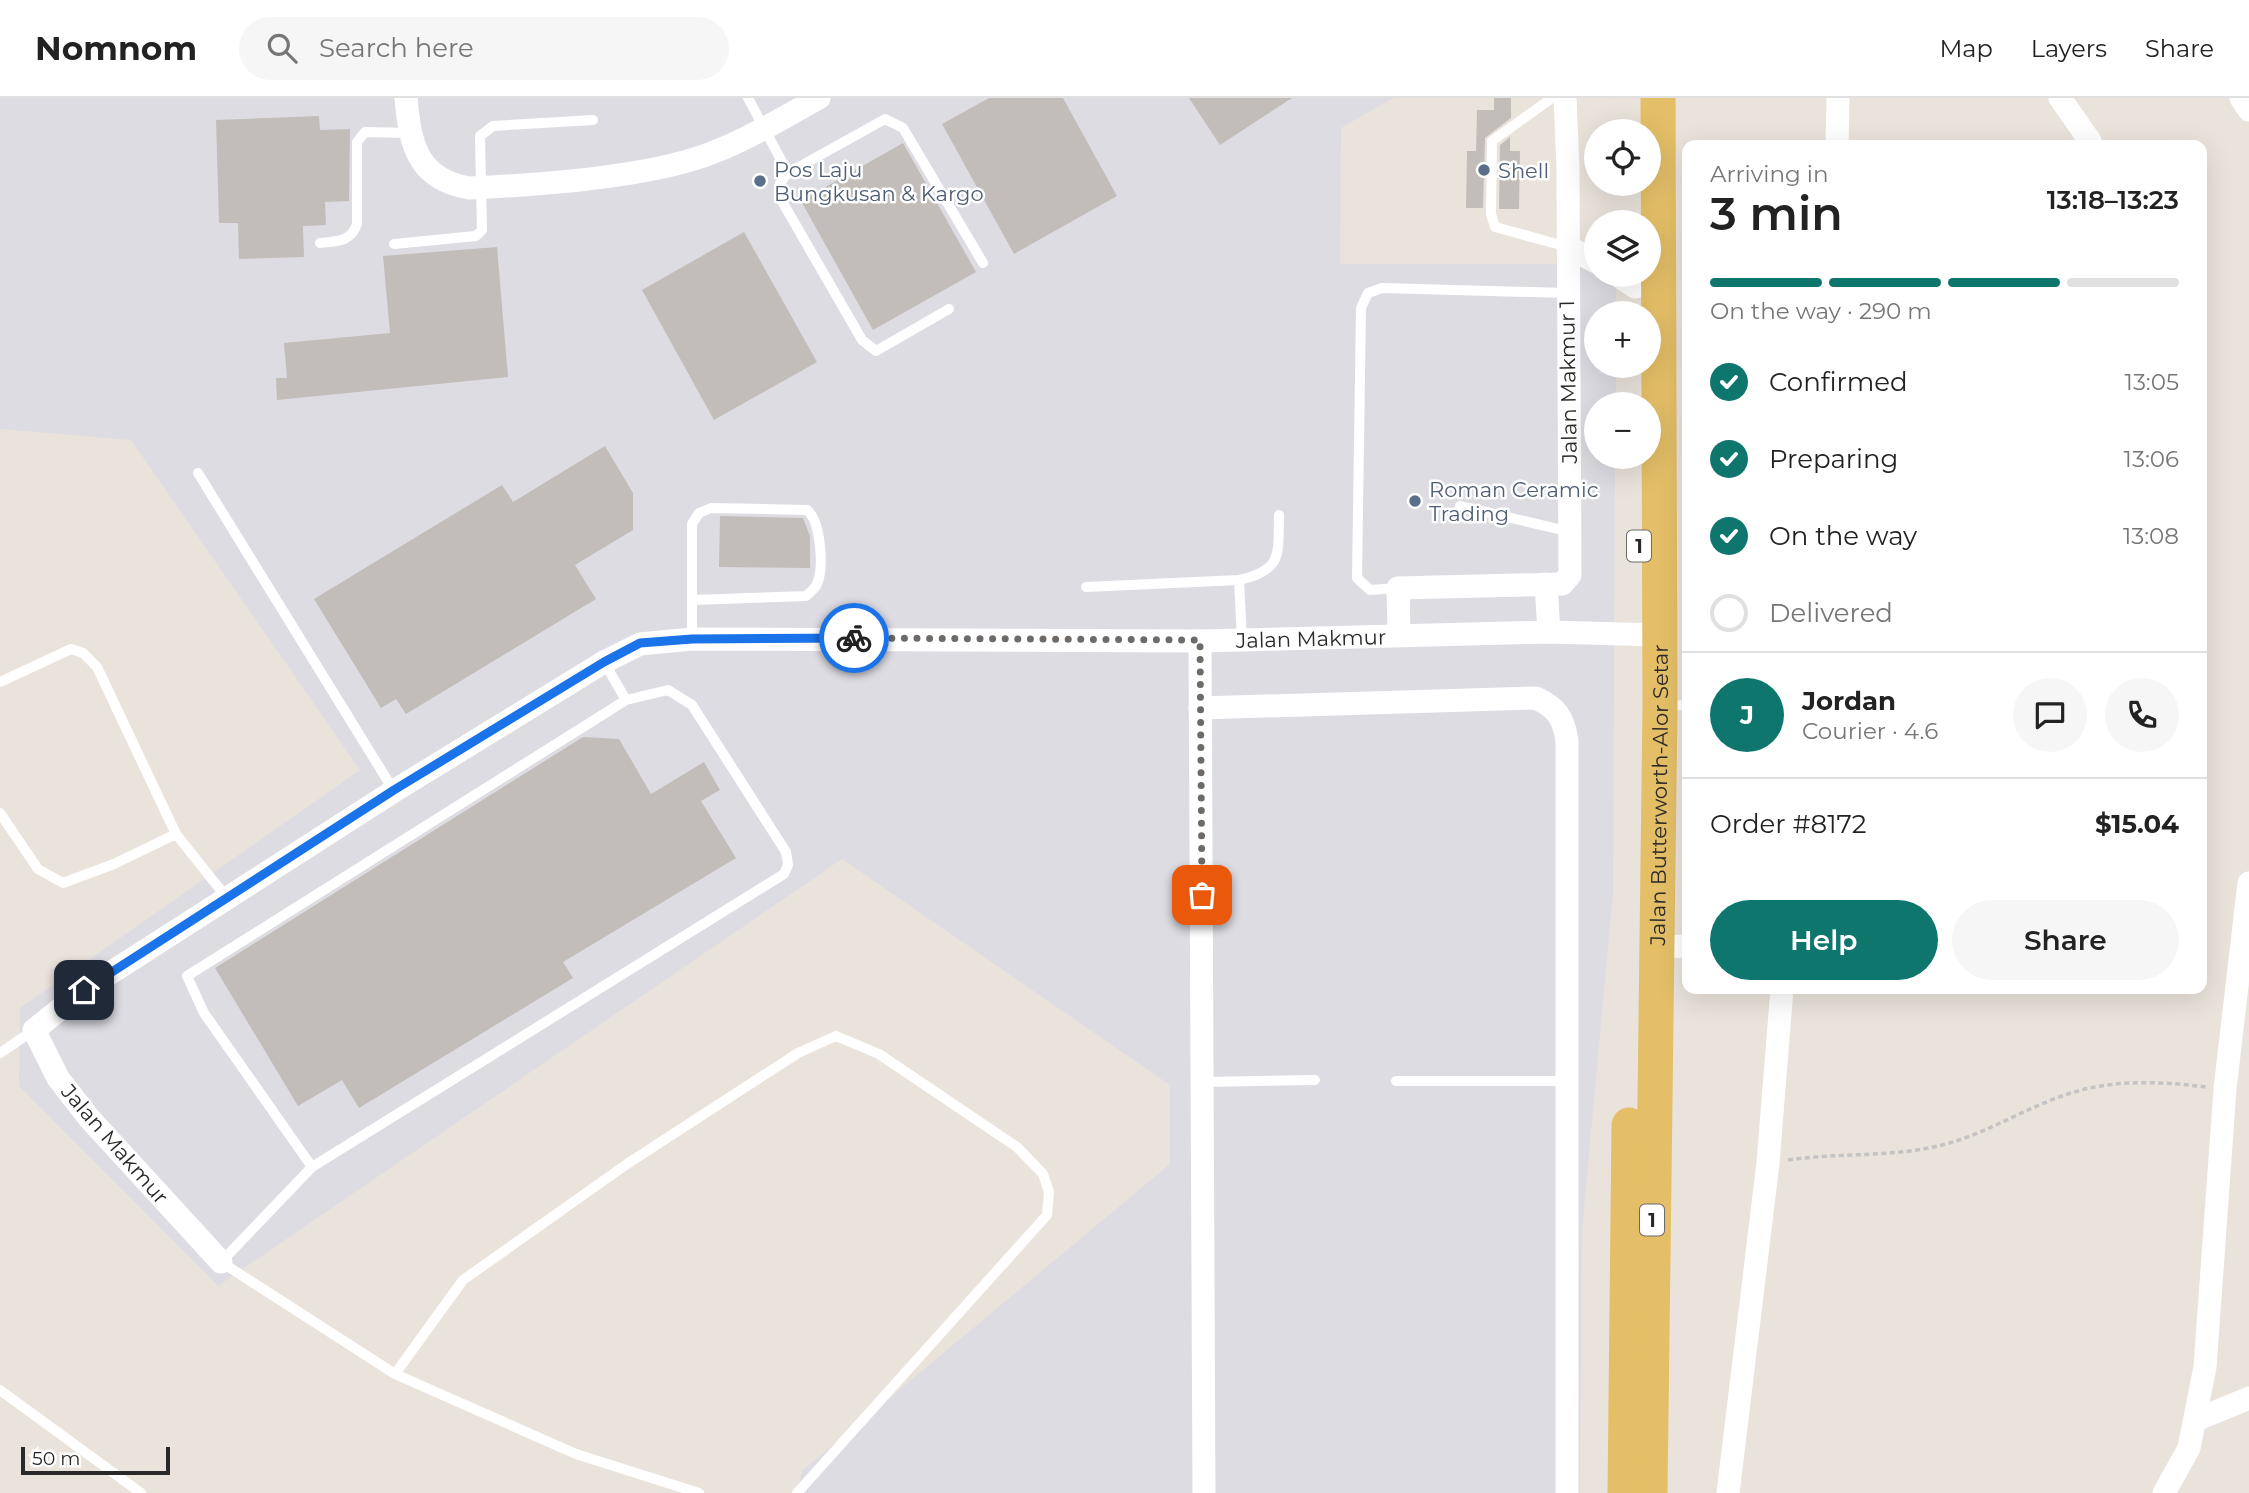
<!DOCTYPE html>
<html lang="en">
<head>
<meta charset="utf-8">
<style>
  :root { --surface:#fff; --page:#f6f6f6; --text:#222; --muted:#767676; --line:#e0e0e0; --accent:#0f766e }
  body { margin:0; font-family:Montserrat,sans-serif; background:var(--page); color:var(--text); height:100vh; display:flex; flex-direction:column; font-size:26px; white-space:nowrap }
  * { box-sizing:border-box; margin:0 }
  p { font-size:23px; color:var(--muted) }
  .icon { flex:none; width:38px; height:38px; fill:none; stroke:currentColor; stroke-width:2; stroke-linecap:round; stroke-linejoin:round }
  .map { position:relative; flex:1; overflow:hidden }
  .details { position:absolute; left:1682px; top:42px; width:525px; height:854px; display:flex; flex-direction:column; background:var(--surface); border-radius:14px; box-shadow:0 7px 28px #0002 }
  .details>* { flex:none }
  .fabs { position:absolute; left:1584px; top:21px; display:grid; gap:14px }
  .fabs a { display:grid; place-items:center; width:77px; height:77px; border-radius:50%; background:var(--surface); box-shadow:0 7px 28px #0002; font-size:35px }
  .scale { position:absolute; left:21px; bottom:18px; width:149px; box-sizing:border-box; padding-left:7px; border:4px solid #292929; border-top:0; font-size:19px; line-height:24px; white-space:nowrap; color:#292929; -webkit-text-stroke:5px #fff; paint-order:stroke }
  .pin { position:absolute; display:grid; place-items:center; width:60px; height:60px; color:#fff; margin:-30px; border-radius:14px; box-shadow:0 4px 10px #0006 }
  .courier { position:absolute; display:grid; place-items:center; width:70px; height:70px; margin:-35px; border:5px solid #1a73e8; border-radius:50%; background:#fff; color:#222; box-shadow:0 2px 9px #0007 }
  .summary em { font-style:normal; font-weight:600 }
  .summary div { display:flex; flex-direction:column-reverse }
  .summary { display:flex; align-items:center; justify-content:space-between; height:119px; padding:0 28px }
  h1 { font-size:46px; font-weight:600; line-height:52px }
  .bar { display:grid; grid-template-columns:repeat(4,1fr); gap:10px 7px; align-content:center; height:84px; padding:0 28px }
  .bar i { height:9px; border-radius:5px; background:var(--line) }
  .bar .active { background:var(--accent) }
  .bar p { grid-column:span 4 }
  .line { display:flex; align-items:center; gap:18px; padding:0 28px; border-top:2px solid var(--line) }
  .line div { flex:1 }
  .round { display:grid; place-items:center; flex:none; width:74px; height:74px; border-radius:37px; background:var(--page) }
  ol { padding:0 28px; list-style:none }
  li { display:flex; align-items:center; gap:21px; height:77px }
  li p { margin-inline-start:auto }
  li .icon { padding:7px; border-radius:50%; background:var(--accent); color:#fff; stroke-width:4 }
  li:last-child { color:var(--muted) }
  li i { width:38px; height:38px; border:4px solid var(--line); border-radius:50% }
  .button { display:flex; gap:14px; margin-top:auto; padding:14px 28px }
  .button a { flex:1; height:80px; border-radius:42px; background:var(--accent); color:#fff; font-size:28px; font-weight:600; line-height:80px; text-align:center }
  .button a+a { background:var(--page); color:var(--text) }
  header { display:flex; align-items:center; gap:42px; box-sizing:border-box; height:98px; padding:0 35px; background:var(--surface); border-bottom:2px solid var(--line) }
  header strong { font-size:33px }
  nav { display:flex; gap:38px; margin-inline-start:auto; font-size:24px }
  .search { width:490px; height:63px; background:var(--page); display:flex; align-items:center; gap:18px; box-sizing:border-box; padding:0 24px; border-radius:38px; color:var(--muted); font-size:26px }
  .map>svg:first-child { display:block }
  .industrial { fill:#dddce3 }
  .building { fill:#c2bdb8 }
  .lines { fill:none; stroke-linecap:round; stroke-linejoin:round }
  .path { stroke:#c3c3c3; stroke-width:3.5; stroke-dasharray:5 3.5; stroke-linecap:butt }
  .service { stroke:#fff; stroke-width:10 }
  .minor { stroke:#fff; stroke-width:23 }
  .primary { stroke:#e4bf67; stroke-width:35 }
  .done { stroke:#6d6a68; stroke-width:7; stroke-dasharray:0 12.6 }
  .route { stroke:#1a73e8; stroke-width:9 }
  .service-dot { fill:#5c6f8a; stroke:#fff; stroke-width:2.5 }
  .labels { text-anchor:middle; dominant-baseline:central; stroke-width:5; stroke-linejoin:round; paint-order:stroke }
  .shield { fill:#fff; stroke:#696969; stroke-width:2 }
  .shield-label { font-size:19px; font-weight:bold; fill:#292929 }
  .service-label { font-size:21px; fill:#4e5e75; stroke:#fff; text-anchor:start }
  .street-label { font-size:21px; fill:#292929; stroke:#fff }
</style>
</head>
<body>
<header>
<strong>Nomnom</strong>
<div class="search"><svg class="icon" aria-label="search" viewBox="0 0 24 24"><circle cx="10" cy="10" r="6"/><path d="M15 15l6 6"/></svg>Search here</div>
<nav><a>Map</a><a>Layers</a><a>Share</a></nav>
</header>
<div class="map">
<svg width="2249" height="1395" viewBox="0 0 2249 1395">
  <rect width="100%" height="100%" fill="#eae3dc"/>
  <path class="industrial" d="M0,0H1393L1341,30L1340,166H1596V177H1616V215H1596V268H1616V306H1596V359H1615L1613,795L1582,1132L1580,1395H798L802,1373L1170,1066V987L842,761L218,1188L19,988L20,910L360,672L131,342L0,331Z"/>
  <path class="building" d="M989,0H1063L1117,98L1014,156L942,26Z
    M1189,0H1292L1220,47Z
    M1494,0H1511V20L1485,40L1483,110H1466L1467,53H1476L1477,12H1494Z
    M319,18L320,32L350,31L349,103L325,104L326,127L303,128L304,159L239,161L238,125H219L216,22Z
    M1510,39V53H1520L1519,111H1499L1500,47Z
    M903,45L976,174L873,232L801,103Z
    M744,134L817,264L714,322L642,192Z
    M497,149L508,279L277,302L276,280H287L284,245L390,235L383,158Z
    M605,348L633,395V432L575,467L596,501L406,616L396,601L381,610L314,501L502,387L513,404Z
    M720,418L803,420L810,438V470L719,469Z
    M583,639L619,641L651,696L704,664L720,692L701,703L736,760L563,864L573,880L359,1010L342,982L298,1008L215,870Z"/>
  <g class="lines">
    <path class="path" d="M1788,1062C1836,1055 1886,1059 1933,1049C1979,1040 2019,1013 2062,998C2108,981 2158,983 2206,989"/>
    <path class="service" d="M748,0L788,75L780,85L783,105L862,242L876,253L949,211
      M1552,0L1492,43L1491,116L1495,129L1568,149
      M788,75L885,21L903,30L983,165
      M320,145C337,143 351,144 357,126V44L365,34L409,35
      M394,146L476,138L482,132L480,38L493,28L593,22
      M198,375L394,693
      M1460,408L1571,434
      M1239,482C1283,472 1278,457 1279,417
      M1086,489L1239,482L1242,542
      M1398,490L1370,492L1357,480L1361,210L1368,195L1382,190L1567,195
      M692,541V426L699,415L711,410L807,412C821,423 824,470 817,486C815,491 810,494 806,498L692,502
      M604,564L626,602L187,878L204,915L312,1069L221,1164L395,1276L576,1356L699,1395
      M0,584L71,551L83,555L97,569L176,736
      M1663,608L1687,607
      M0,715L38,771L63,785L114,766L176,736L227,800
      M0,955L34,932
      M1396,983H1567
      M1203,984L1315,982
      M312,1069L784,776L788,767L786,754L692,607L668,592L626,602
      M395,1276L463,1182L627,1066L798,955L836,938L879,956L1017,1049L1043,1076L1049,1094L1047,1117L797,1395
      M0,1292L141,1395"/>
    <g class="minor">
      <path d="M406,0C410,46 417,81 469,90C538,87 657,79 719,52C754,38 786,18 819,0"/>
      <path d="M2060,0L2090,43"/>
      <path d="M2241,0L2249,12"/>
      <path d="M1837,47L1838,0"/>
      <path d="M1568,149L1596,164"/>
      <path d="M1617,177L1635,189"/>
      <path d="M1546,486L1549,534"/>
      <path d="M1399,537L1398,490L1562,486L1570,477L1568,70L1565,0"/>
      <path d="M1200,543L1204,1395"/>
      <path d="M1200,610L1536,600C1557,610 1563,619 1567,642V1395"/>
      <path d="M1655,849L1687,848"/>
      <path id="s1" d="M221,1164L89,1020L58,980L34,932L84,892L394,693L604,564L640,546L692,541L1200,543L1549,534L1659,537"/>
      <path d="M2196,1322L2249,1300"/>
      <path d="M1728,1395L1768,1065L1782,891"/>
      <path d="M2164,1395L2189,1350L2205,1269L2225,991L2249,785"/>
    </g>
    <g class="primary">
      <path d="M1625,1395L1629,1027"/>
      <path id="s2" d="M1650,1395L1660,608L1658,0"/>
    </g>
  </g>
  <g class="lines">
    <path class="done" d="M854,540L1200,542L1202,797"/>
    <path class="route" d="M84,892L394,692L604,564L640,545L692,541L854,540"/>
  </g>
  <g class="service-dot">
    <circle cx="1484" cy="72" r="7"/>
    <circle cx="760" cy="83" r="7"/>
    <circle cx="1415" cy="403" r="7"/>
  </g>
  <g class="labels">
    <g class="shield">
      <rect x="1627" y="432.5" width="24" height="31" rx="5"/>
      <rect x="1640" y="1106.5" width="24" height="31" rx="5"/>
    </g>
    <g class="shield-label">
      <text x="1639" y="448">1</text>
      <text x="1652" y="1122">1</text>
    </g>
    <g class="service-label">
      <text x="774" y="71">Pos Laju<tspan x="774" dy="24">Bungkusan &amp; Kargo</tspan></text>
      <text x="1498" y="72">Shell</text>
      <text x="1429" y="391">Roman Ceramic<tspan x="1429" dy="24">Trading</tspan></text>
    </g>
    <g class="street-label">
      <text transform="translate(1568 284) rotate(-91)">Jalan Makmur 1</text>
      <text stroke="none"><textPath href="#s1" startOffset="1690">Jalan Makmur</textPath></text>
      <text stroke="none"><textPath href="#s2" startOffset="698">Jalan Butterworth-Alor Setar</textPath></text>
      <text transform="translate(115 1046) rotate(49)">Jalan Makmur</text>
    </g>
  </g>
</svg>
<div class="fabs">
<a><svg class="icon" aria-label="locate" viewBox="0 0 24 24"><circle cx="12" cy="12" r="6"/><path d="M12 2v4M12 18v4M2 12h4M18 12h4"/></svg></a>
<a><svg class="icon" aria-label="layers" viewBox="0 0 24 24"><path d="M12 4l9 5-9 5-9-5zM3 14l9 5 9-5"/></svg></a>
<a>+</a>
<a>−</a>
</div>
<div class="scale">50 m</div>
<div class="pin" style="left:1202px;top:797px;background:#ea580c"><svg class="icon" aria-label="bag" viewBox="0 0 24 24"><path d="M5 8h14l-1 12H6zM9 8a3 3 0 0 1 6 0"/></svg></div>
<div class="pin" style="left:84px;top:892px;background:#1f2937"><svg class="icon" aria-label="home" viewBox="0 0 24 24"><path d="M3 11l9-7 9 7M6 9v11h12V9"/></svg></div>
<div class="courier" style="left:854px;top:540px"><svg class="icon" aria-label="bike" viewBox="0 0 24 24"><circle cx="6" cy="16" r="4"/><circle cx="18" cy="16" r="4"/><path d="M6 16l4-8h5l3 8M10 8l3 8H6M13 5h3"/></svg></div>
<section class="details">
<div class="summary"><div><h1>3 min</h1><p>Arriving in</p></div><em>13:18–13:23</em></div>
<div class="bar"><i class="active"></i><i class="active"></i><i class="active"></i><i></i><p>On the way · 290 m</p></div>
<ol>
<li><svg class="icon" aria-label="check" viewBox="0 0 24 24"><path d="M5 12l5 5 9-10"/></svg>Confirmed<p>13:05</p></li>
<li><svg class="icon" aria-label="check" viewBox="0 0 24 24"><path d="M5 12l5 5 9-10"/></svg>Preparing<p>13:06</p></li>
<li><svg class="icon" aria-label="check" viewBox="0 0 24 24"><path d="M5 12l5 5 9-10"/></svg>On the way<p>13:08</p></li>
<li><i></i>Delivered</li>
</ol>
<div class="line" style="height:126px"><b class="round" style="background:var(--accent);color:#fff">J</b><div><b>Jordan</b><p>Courier · 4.6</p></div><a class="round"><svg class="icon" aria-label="chat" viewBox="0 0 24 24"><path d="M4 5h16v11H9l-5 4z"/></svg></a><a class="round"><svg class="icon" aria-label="phone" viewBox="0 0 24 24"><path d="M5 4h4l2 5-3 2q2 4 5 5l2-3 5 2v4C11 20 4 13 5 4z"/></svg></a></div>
<div class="line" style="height:91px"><div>Order #8172</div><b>$15.04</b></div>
<div class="button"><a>Help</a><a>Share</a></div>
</section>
</div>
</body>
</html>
